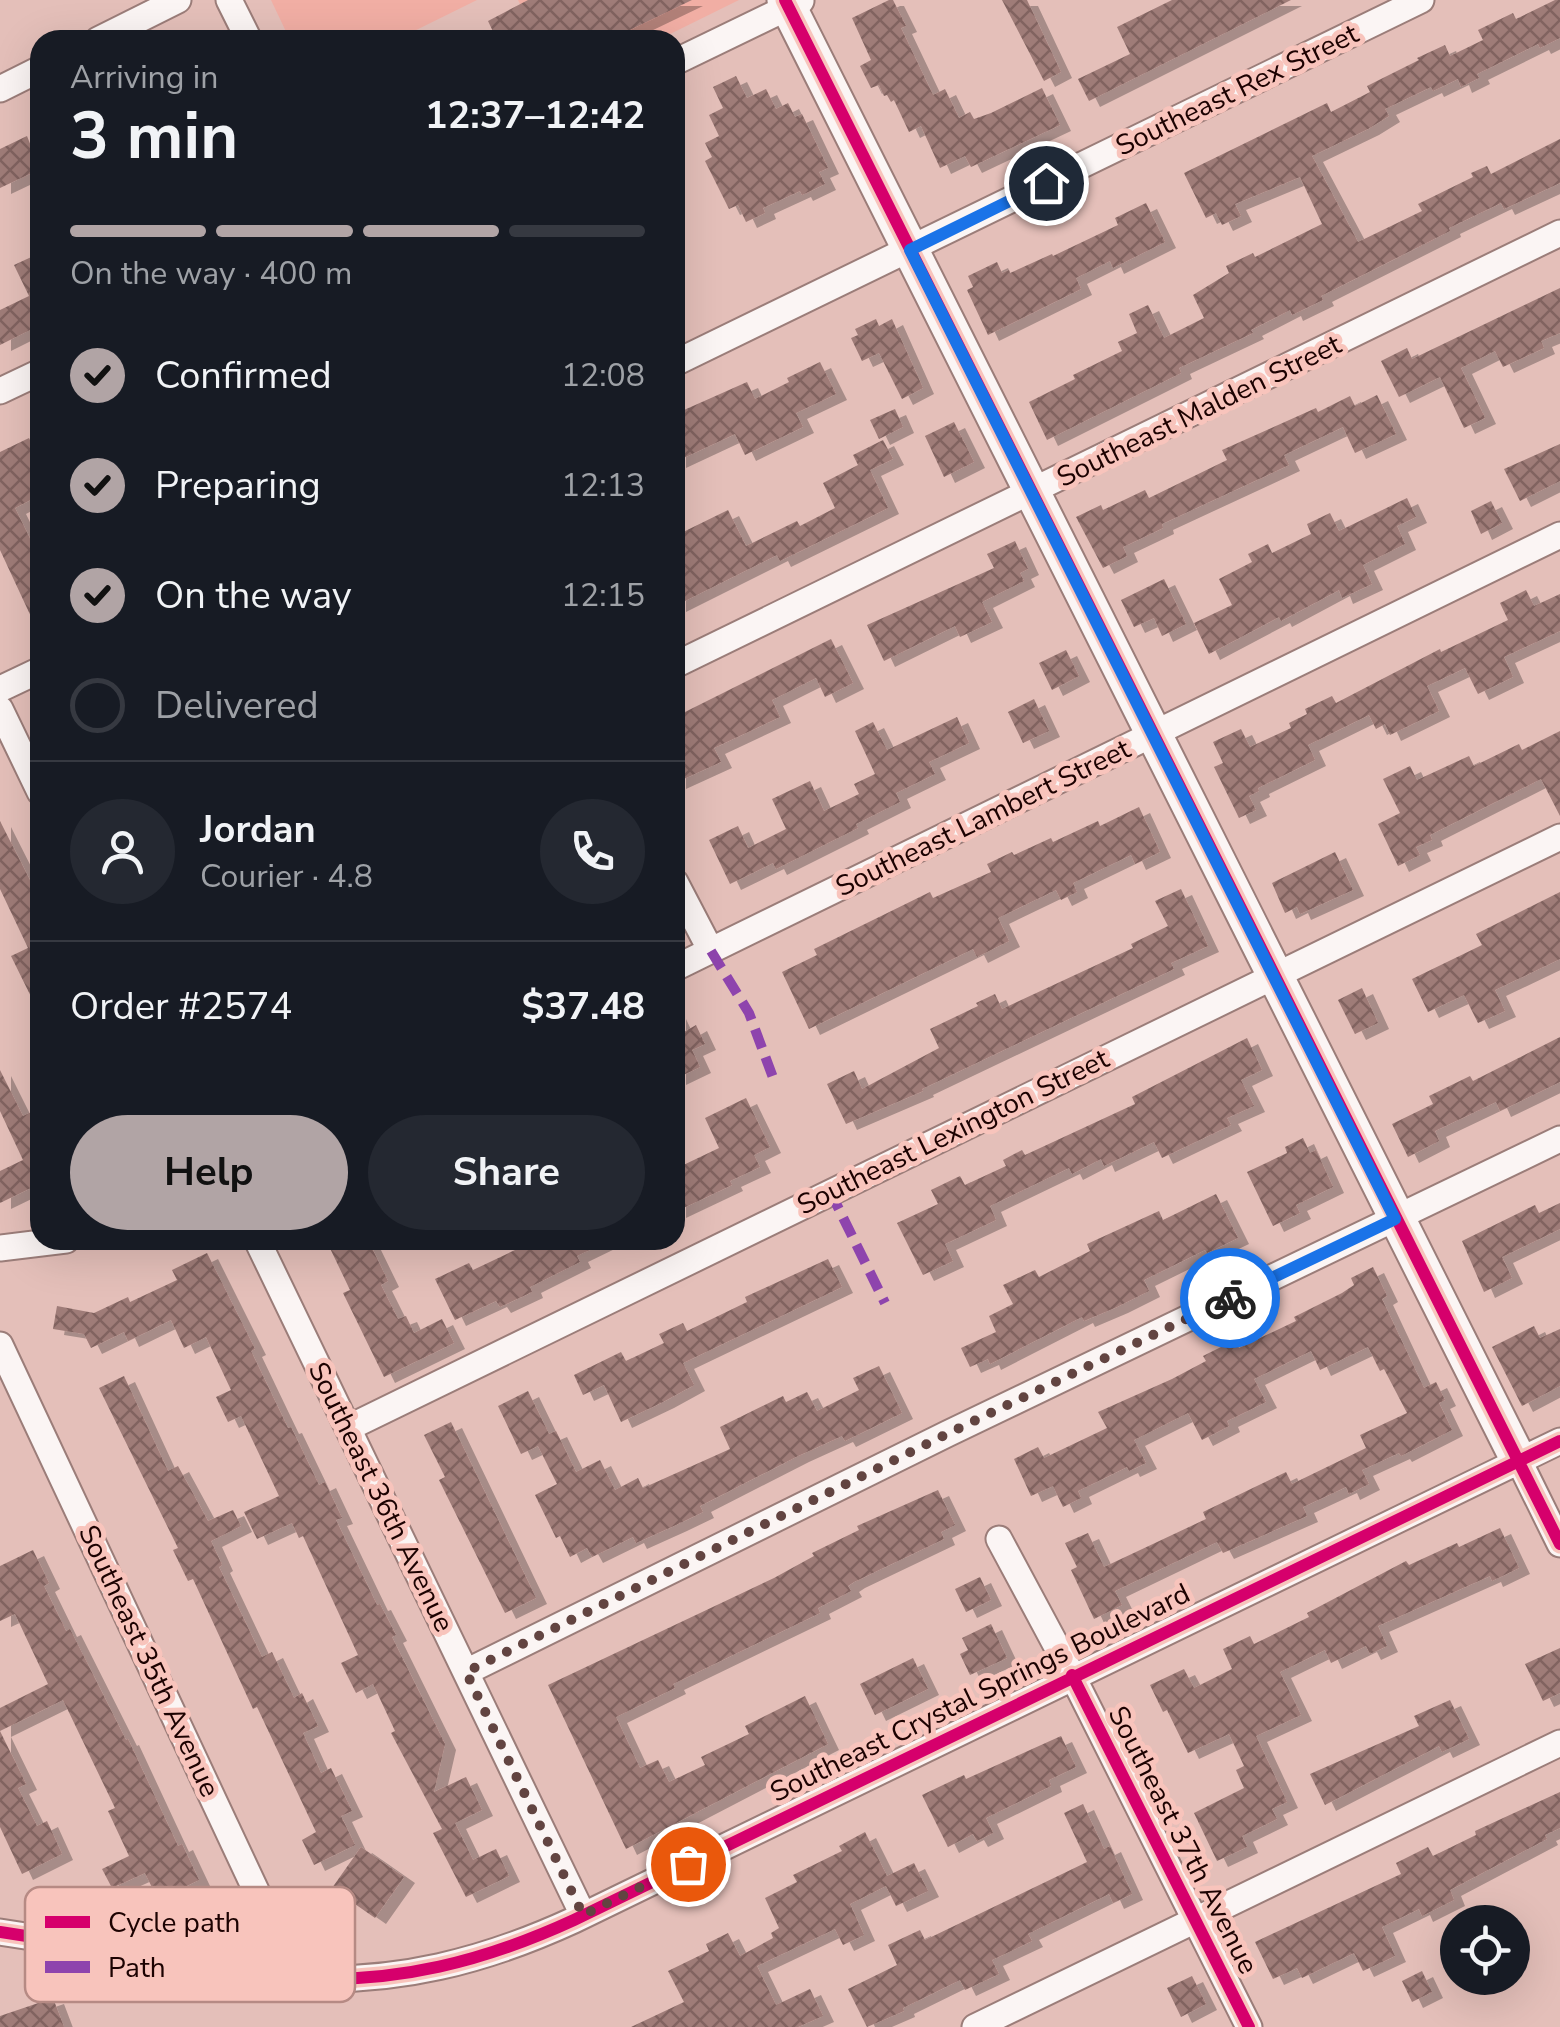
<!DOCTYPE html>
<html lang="en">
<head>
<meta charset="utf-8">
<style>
  :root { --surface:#171b24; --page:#242831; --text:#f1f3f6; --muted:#9ea1a6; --line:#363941; --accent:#b1a4a5 }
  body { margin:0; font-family:"Nunito Sans",sans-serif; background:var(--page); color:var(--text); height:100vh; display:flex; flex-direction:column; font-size:38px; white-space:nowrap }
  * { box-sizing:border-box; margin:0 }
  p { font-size:32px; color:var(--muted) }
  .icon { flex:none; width:55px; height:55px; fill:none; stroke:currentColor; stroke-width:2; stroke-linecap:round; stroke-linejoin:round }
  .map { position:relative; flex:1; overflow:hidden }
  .side { position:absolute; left:30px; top:30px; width:655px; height:1220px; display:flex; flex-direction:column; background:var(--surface); border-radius:30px; box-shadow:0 10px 40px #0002 }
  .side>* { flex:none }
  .buttons { position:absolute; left:1440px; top:1905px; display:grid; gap:20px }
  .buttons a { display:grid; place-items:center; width:90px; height:90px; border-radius:50%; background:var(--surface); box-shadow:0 10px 40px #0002; font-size:50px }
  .pin { position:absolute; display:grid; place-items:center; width:85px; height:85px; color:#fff; margin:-42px; border:5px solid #fff; border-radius:50%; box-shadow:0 2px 10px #0007 }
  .courier { position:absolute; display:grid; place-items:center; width:100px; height:100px; margin:-50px; border:8px solid #1a73e8; border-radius:50%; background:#fff; color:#222; box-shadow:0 2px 12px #0007 }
  .headline em { font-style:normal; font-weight:700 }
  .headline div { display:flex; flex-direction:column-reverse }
  .headline { display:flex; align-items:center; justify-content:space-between; height:170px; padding:0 40px }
  h1 { font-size:65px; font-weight:700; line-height:75px }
  .bar { display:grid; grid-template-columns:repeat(4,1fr); gap:15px 10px; align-content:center; height:120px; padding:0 40px }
  .bar i { height:12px; border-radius:8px; background:var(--line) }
  .bar .current { background:var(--accent) }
  .bar p { grid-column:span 4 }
  .line { display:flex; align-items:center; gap:25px; padding:0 40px; border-top:2px solid var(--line) }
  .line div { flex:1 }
  .round { display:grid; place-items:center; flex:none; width:105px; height:105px; border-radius:52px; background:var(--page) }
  ol { padding:0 40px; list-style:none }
  li { display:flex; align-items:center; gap:30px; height:110px }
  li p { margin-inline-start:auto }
  li .icon { padding:10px; border-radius:50%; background:var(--accent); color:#111; stroke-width:4 }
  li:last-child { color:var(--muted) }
  li i { width:55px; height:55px; border:5px solid var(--line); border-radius:50% }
  .primary-button { display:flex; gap:20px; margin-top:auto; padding:20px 40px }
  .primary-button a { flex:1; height:115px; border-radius:60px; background:var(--accent); color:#111; font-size:40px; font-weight:700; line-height:115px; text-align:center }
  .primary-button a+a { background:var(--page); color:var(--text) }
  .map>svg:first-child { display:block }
  .built { fill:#f1aea4 }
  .building { fill:url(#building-cross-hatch); filter:url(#shadow) }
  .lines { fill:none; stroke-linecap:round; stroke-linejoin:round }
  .street-casing { stroke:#9b7d79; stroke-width:29 }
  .secondary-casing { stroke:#9b7d79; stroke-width:39 }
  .street { stroke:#fbf5f4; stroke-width:25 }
  .secondary { stroke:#fbf5f4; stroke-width:35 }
  .quiet { stroke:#8e44ad; stroke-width:10; stroke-dasharray:20 10; stroke-linecap:butt }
  .cycleway-casing { stroke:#f8c4bc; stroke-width:19 }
  .cycleway { stroke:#d6006c; stroke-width:12 }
  .done { stroke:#624441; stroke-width:10; stroke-dasharray:0 18 }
  .route { stroke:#1a73e8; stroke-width:12 }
  .labels { text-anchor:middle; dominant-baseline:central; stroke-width:10; stroke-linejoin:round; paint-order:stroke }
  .street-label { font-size:28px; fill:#1c0201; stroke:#f8c4bc }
  .key { fill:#f8c4bc; stroke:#b68a84; stroke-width:2.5 }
  .key-label { font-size:28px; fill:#1c0201 }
</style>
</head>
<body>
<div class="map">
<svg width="1560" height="2027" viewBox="0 0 1560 2027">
  <defs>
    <pattern id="building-cross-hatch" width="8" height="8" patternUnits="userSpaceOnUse" patternTransform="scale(2.5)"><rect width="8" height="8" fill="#9f7c78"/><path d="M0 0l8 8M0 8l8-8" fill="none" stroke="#816360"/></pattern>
    <filter id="shadow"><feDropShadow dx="11" dy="6" stdDeviation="0" flood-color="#0004"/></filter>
  </defs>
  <rect width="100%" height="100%" fill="#e4bfb9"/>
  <path class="built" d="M271,0H477L396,40H290Z
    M518,0H739L658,40H538Z"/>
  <path class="building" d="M528,0H692L609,40H497L488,21Z
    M889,0H893L906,26L901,28L933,95L945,89L959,118L970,112L974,119L991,113L1042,88L1060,125L971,167L965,156L940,168L921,126L909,132L894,100L891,102L887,95L884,96L879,85L871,88L860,66L871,60L852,18Z
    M1002,0H1027L1061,72L1044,81Z
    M1172,0H1291L1089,101L1078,79L1130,54L1117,27Z
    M1555,0H1560V38L1540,48L1538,44L1477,74L1479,78L1461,87L1458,79L1433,91L1431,87L1385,109L1389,116L1368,129L1312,156L1358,242L1422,211L1418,204L1473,177L1471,173L1487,166L1491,174L1560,139V183L1504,209L1501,203L1449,228L1450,231L1321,296L1323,300L1292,315L1290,310L1251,330L1253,333L1179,368L1181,373L1047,440L1029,402L1075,379L1073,375L1122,351L1118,342L1137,333L1129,314L1148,305L1164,338L1204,318L1193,295L1229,273L1226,266L1253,253L1255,257L1322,224L1300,177L1235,204L1241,216L1222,225L1216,213L1206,218L1184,173L1327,103L1331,112L1370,92L1367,86L1419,60L1417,58L1445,45L1450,56L1483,40L1478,30L1513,13L1516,19Z
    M736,76L747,98L766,89L776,109L788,103L795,117L802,114L828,168L819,172L825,184L802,195L800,191L763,208L765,213L746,222L738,205L729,209L705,161L712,157L705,143L719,136L709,115L723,108L713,87Z
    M27,136L40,169L0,188V149Z
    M1146,203L1165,242L1113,268L1110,261L1076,278L1081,289L988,335L967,290L973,287L968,276L997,262L1002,273L1009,270L1010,273L1052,254L1053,256L1118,225L1115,218Z
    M40,253V325L0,345V310L29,296L14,265Z
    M1560,288V333L1541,341L1544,348L1503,367L1495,351L1461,368L1485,418L1464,428L1440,377L1399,397L1381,361L1407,348L1412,359Z
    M876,319L879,326L892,319L923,388L902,399L879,353L862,361L851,338L858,335L855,329Z
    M820,362L836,394L796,413L803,427L745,455L735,434L675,462V414L747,382L755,399L789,382L787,378Z
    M1377,395L1396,434L1355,453L1343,427L1284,455L1289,465L1162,524L1163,528L1123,547L1127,556L1103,568L1076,517L1101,505L1103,510L1145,490L1149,498L1227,460L1222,450L1316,408L1318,412L1350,396L1355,406Z
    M895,409L903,427L879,439L870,420Z
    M954,422L974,462L944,477L925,436Z
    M29,438L33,446L40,443V495L15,508L40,559V636L0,550V452Z
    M883,440L893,459L870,470L888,508L780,561L777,555L675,606V536L728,510L746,546L797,521L800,526L835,508L823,483L858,465L853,455Z
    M1560,444V481L1520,501L1504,469Z
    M1407,498L1416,517L1397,526L1405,544L1363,565L1372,584L1342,598L1339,590L1281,621L1279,617L1209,654L1194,623L1232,605L1219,579L1252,562L1248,554L1268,544L1272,553L1311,534L1307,524L1330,513L1339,531Z
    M1491,501L1502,523L1481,534L1471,511Z
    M1015,541L1028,569L1020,573L1024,581L982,602L992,622L960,637L955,626L884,661L867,625L994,568L987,554Z
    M1164,579L1186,624L1162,636L1154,618L1134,627L1121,600Z
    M1526,590L1534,606L1560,594V631L1504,657L1513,677L1478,694L1465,668L1427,686L1439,711L1390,735L1385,724L1376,729L1369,715L1308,745L1315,760L1258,788L1259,791L1249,796L1256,810L1239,818L1214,767L1223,763L1213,742L1241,729L1250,747L1291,728L1289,723L1307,714L1305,709L1332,696L1336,703L1440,649L1441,652L1508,620L1500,603Z
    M831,639L853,683L825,697L816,678L772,700L780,717L714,748L721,762L675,783V717Z
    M1066,650L1079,676L1052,690L1039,663Z
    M1034,699L1049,731L1023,743L1008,712Z
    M957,717L969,743L929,762L935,774L896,793L900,802L856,824L858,828L776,869L773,863L730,884L709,840L738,826L748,848L786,829L772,799L810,781L824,811L859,794L854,784L875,774L855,731L873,722L887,750Z
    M1560,731V816L1541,779L1430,835L1432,840L1416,847L1420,855L1398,866L1378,824L1400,813L1383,779L1410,766L1417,780L1469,756L1474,766L1519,744L1522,750Z
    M1139,807L1160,852L1135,864L1131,855L1073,883L1077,892L1061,900L1056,890L998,918L1009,941L977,957L973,949L809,1029L782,972L817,955L814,949L930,892L933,898L991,872L987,864L1012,852L1014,855L1051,838L1053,842L1098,821L1100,826Z
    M0,821L40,900V1015L11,956L28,948L0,889Z
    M1335,852L1353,890L1300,914L1297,907L1285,913L1272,883Z
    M1181,889L1208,946L1171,963L1174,969L922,1089L923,1091L846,1124L827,1084L854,1071L862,1089L939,1048L930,1029L978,1006L976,1003L995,994L1002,1009L1133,948L1131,944L1168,926L1155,901Z
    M1560,892V959L1495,990L1505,1011L1478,1023L1464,995L1428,1012L1412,979L1482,945L1476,934Z
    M1362,988L1378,1023L1355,1034L1338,1000Z
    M675,1013L684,1032L696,1025L705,1044L692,1050L700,1067L675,1079Z
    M1560,1037V1082L1500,1111L1496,1102L1435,1131L1439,1141L1408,1157L1392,1124L1433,1104L1429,1096L1470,1076L1473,1081Z
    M1247,1038L1262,1070L1241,1080L1254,1106L1227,1118L1231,1125L1162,1158L1154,1142L1104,1166L1101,1159L1072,1174L1069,1168L990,1206L996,1220L945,1244L953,1261L923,1275L897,1223L938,1204L931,1190L960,1176L965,1185L1006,1166L1003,1160L1022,1150L1025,1155L1135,1104L1132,1097Z
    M0,1070L23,1116L40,1108V1197L35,1186L0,1203V1171L23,1160L0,1111Z
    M746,1098L770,1147L754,1155L760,1167L730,1181L732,1185L675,1212V1169L719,1148L705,1118Z
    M1303,1138L1310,1153L1316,1150L1333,1187L1296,1205L1300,1213L1273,1226L1247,1172L1287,1153L1285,1147Z
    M1216,1194L1238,1238L1207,1253L1205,1250L1144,1280L1149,1291L1117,1307L1084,1321L1082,1317L990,1364L988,1359L970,1367L961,1348L996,1332L989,1316L1013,1304L1003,1285L1035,1270L1039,1277L1090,1251L1087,1244L1159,1211L1163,1220Z
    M1560,1203V1229L1502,1257L1512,1278L1484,1292L1462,1241L1535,1205L1539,1213Z
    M326,1240H368L388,1281L381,1285L398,1319L406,1316L414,1333L442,1319L454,1343L384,1377L343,1293L350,1290Z
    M536,1240H610L577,1256L580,1262L530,1287L532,1292L500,1307L496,1301L455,1320L435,1279L469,1263L473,1270Z
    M207,1253L255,1349L251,1351L288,1428L291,1427L319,1485L325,1482L342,1518L336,1520L377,1605L380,1604L396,1635L392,1637L445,1744L434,1792L466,1777L482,1810L455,1823L473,1860L496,1849L509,1876L466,1897L433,1833L442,1829L391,1733L395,1731L373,1684L356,1693L341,1663L358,1655L303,1536L299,1538L292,1523L257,1539L244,1512L279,1496L241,1416L228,1422L216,1397L231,1390L206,1337L184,1348L171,1320L128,1341L124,1332L91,1348L84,1334L53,1329L57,1306L94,1313L128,1297L130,1302L177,1280L172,1270Z
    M828,1259L842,1287L683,1363L694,1385L663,1402L621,1422L604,1385L583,1395L574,1375L621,1352L626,1361L664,1343L659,1334L683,1323L687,1331L747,1302L745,1297Z
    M1373,1267L1387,1296L1382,1299L1424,1388L1436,1382L1445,1400L1439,1403L1452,1430L1401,1456L1399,1453L1362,1470L1369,1484L1349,1494L1346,1487L1303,1507L1307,1516L1223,1553L1217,1542L1115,1591L1122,1605L1094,1619L1071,1570L1077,1567L1065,1543L1088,1533L1104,1567L1206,1519L1203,1512L1286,1472L1292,1484L1366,1448L1360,1435L1407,1413L1384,1369L1380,1371L1368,1347L1320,1370L1311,1351L1254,1379L1266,1402L1227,1421L1229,1426L1202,1440L1188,1413L1134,1440L1146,1463L1129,1471L1127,1467L1078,1491L1081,1498L1063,1507L1053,1486L1031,1496L1014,1459L1038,1447L1044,1458L1107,1428L1098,1412L1172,1379L1206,1361L1203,1356L1235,1340L1239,1348L1296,1321L1294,1317L1342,1293L1354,1285L1351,1278Z
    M1534,1326L1540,1338L1560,1329V1386L1522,1406L1492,1347Z
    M879,1366L902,1413L845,1441L842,1436L798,1456L700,1506L703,1512L676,1525L636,1543L633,1537L592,1557L587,1548L570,1557L560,1536L556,1538L535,1495L557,1484L538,1446L521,1454L498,1406L528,1391L549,1434L556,1431L576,1472L600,1460L615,1490L638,1478L643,1488L730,1449L720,1427L783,1396L786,1402L807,1392L817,1411L859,1390L853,1378Z
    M124,1376L168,1471L178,1466L208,1521L233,1510L241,1526L211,1541L222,1565L219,1567L262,1657L272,1652L294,1698L302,1693L318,1726L303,1733L321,1773L331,1768L352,1811L341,1816L355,1845L314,1865L302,1840L316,1832L257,1707L253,1709L193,1579L188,1581L173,1550L178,1548L99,1388Z
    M451,1422L536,1598L505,1613L439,1480L445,1477L424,1435Z
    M938,1490L955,1525L941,1532L944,1539L854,1582L848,1586L851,1591L818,1608L820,1613L673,1684L675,1688L616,1717L640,1768L658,1760L669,1782L705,1765L701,1757L749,1734L745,1726L805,1696L828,1744L626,1849L548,1685L774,1578L814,1556L812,1553L859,1530L857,1526Z
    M1500,1528L1519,1568L1492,1581L1490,1576L1378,1626L1387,1646L1370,1654L1366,1646L1331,1663L1325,1650L1280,1672L1301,1715L1256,1736L1287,1802L1272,1809L1277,1819L1242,1836L1247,1847L1217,1861L1194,1813L1244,1788L1236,1770L1244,1766L1229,1734L1188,1753L1167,1710L1163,1712L1150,1685L1184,1669L1194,1688L1232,1669L1223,1649L1250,1636L1254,1644L1309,1617L1307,1613L1406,1561L1409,1565L1457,1543L1459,1547Z
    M33,1550L49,1583L44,1586L66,1631L70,1629L126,1740L128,1739L178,1846L182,1844L199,1880L158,1900L145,1873L112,1888L102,1869L129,1856L108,1811L115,1808L63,1700L0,1731V1708L48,1684L15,1614L0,1621V1566Z
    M980,1577L991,1600L966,1612L955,1589Z
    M991,1624L1007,1658L970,1675L960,1654L968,1650L962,1638Z
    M1560,1648V1693L1543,1701L1525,1664Z
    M913,1658L928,1689L875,1715L860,1684Z
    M1450,1700L1469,1739L1442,1752L1439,1746L1325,1805L1310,1774L1419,1726L1414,1716Z
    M0,1731L26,1784L18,1788L37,1826L47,1821L62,1854L22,1874L0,1827Z
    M1061,1736L1076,1767L1049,1780L1051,1786L986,1818L993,1833L977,1841L973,1834L948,1847L922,1795L964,1775L966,1779Z
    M1560,1792V1828L1545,1835L1547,1839L1450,1890L1454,1900L1422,1916L1419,1909L1382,1927L1395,1956L1363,1971L1354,1953L1302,1978L1297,1968L1273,1979L1255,1942L1401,1874L1396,1863L1428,1847L1433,1856L1476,1835L1475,1831Z
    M1083,1804L1104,1849L1110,1846L1132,1894L1113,1903L1109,1894L1028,1934L1032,1941L992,1960L999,1974L965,1990L960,1980L903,2008L904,2011L867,2027L848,1989L897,1965L888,1945L920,1930L925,1940L1087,1862L1064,1813Z
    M865,1832L887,1876L914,1863L928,1891L896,1906L886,1886L850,1904L864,1935L843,1945L835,1929L757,1966L776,2005L810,1989L823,2016L798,2027H631L684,2002L668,1971L709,1951L706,1944L728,1933L740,1956L773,1938L771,1933L779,1928L765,1898L797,1882L793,1875L842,1851L839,1846Z
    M361,1847L404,1877L375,1918L332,1888Z
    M1422,1971L1432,1992L1412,2002L1402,1981Z
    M1192,1976L1206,2004L1181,2017L1167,1988Z
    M53,1998L64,2027H0V2016Z"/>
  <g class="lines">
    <defs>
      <path id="street" d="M229,0L249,40
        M98,40L178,0
        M675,62L801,1
        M0,89L40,69
        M675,363L1421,0
        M0,391L40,372
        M675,665L1560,233
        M0,689L40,670
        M0,709L40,792
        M675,882L711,951
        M675,968L1560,535
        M257,1240L583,1915
        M0,1248L66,1240
        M0,1345L297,1978
        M348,1428L1560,837
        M1519,1461L1560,1544
        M999,1539L1072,1675L1249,2027
        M466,1672L947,1434L1560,1139
        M0,1932L297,1978C396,1984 485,1961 574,1920L1560,1441
        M975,2027L1560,1743"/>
      <path id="secondary" d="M785,0L1519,1461"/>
    </defs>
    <use href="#street" class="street-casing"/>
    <use href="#secondary" class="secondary-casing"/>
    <use href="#street" class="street"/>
    <use href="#secondary" class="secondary"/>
    <path class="quiet" d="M711,951L749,1013L775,1083
      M830,1191L885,1303"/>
    <defs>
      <path id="cycleway" d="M785,0L1560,1544
        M1072,1675L1249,2027
        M0,1932L297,1978C396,1984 485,1961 574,1920L1560,1441"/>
    </defs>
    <use href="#cycleway" class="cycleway-casing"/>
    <use href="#cycleway" class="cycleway"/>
  </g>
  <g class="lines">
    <path class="done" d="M688,1864L583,1915L466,1672L947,1434L1230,1298"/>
    <path class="route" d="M1046,183L910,250L1395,1219L1230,1298"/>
  </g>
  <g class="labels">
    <g class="street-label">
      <text transform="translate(1237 90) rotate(-26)">Southeast Rex Street</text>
      <text transform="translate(1199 411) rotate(-26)">Southeast Malden Street</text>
      <text transform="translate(983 818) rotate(-26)">Southeast Lambert Street</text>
      <text transform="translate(953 1132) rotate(-26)">Southeast Lexington Street</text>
      <text transform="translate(381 1497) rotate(64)">Southeast 36th Avenue</text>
      <text transform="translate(149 1661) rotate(65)">Southeast 35th Avenue</text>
      <text transform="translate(980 1693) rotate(-26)">Southeast Crystal Springs Boulevard</text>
      <text transform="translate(1183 1840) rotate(63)">Southeast 37th Avenue</text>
    </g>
  </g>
  <rect x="25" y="1887" width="330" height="115" rx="15" class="key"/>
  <rect x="45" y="1916" width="45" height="12" fill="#d6006c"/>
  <rect x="45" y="1961" width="45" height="12" fill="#8e44ad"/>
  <g class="key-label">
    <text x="108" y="1932">Cycle path</text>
    <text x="108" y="1977">Path</text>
  </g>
</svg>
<div class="buttons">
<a><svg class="icon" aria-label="locate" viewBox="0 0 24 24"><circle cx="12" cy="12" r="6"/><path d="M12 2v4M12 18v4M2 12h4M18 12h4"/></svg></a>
</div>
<div class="pin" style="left:688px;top:1864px;background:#ea580c"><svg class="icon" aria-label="bag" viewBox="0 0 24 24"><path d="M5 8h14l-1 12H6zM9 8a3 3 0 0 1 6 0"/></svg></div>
<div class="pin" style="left:1046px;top:183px;background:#1f2937"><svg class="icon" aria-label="home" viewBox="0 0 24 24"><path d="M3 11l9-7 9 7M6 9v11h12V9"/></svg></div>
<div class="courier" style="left:1230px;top:1298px"><svg class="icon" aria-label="bike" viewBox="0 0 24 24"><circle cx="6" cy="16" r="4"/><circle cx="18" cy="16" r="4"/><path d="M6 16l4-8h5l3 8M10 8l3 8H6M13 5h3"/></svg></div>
<section class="side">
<div class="headline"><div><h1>3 min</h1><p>Arriving in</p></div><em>12:37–12:42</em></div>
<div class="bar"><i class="current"></i><i class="current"></i><i class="current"></i><i></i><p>On the way · 400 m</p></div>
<ol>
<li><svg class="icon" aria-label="check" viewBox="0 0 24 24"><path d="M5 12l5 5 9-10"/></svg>Confirmed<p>12:08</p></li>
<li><svg class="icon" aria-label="check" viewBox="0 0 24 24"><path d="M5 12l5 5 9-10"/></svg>Preparing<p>12:13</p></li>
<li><svg class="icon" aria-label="check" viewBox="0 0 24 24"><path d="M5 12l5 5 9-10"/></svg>On the way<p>12:15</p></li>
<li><i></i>Delivered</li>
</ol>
<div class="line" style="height:180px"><a class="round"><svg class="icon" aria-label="person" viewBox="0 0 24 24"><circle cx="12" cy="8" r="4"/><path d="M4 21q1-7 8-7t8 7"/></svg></a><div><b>Jordan</b><p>Courier · 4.8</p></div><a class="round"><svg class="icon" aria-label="phone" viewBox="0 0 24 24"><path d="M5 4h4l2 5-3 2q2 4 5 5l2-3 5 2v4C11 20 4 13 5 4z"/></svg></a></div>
<div class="line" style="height:130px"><div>Order #2574</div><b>$37.48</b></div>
<div class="primary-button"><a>Help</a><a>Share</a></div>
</section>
</div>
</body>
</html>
